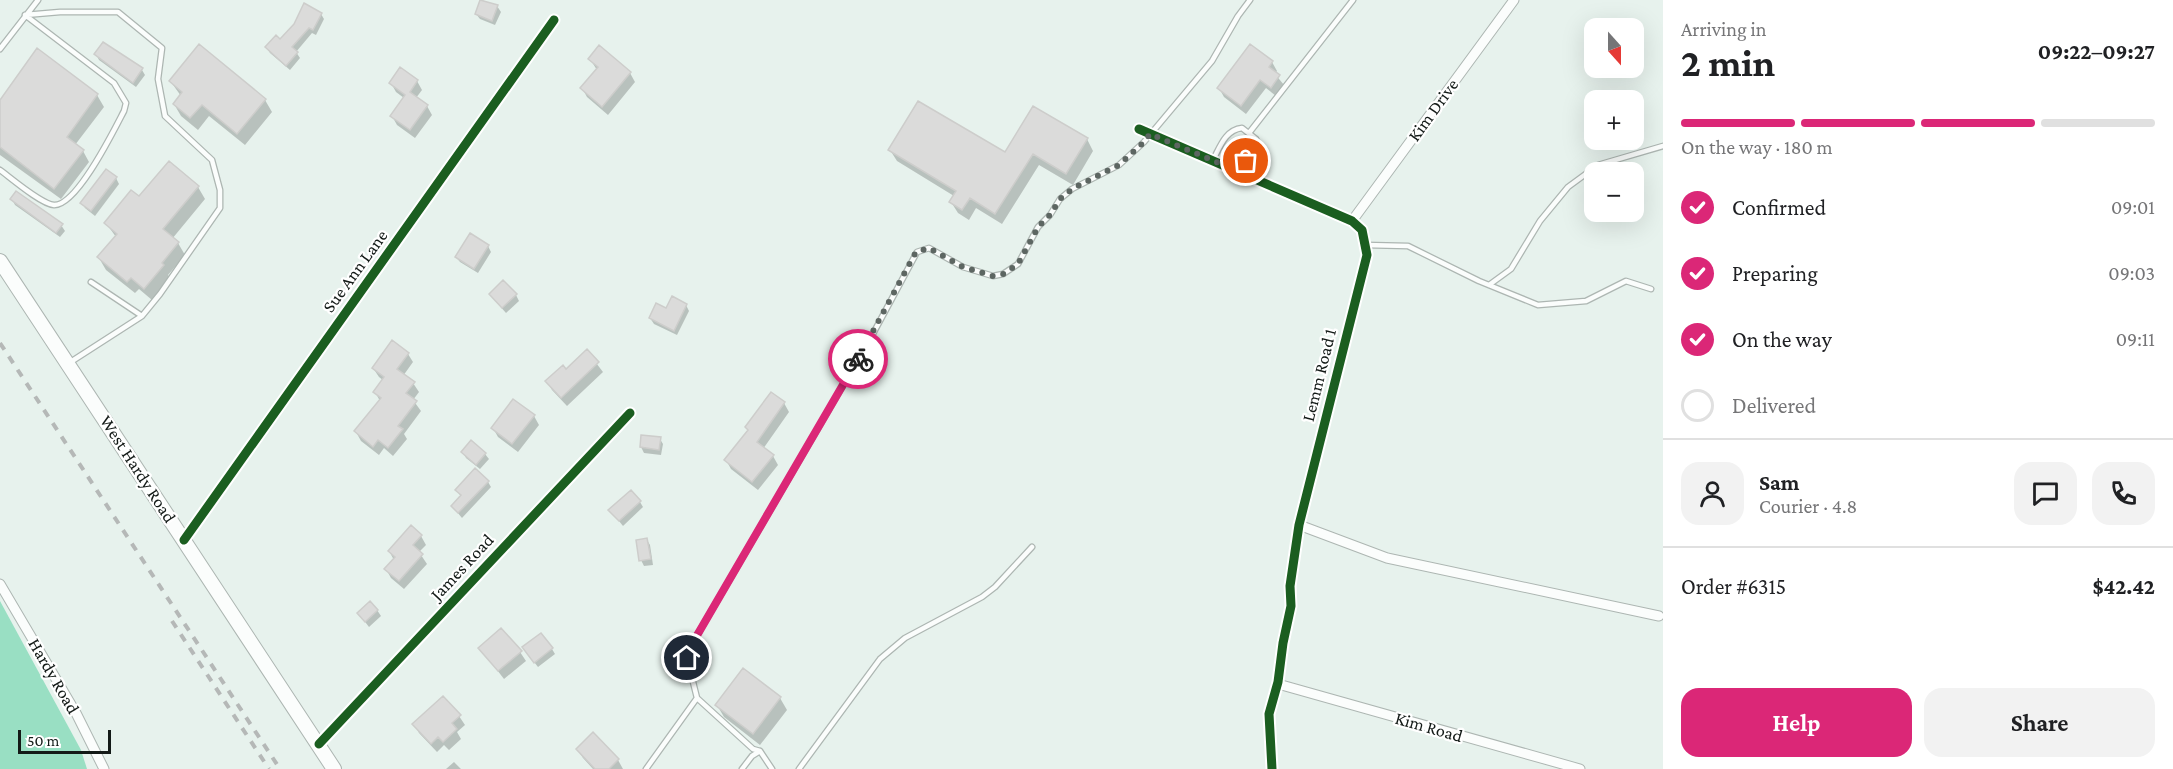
<!DOCTYPE html>
<html lang="en">
<head>
<meta charset="utf-8">
<style>
  :root { --surface:#fff; --page:#f2f2f2; --text:#202124; --muted:#757577; --line:#e0e0e0; --accent:#db2777 }
  body { margin:0; font-family:"Crimson Pro",serif; background:var(--page); color:var(--text); height:100vh; display:flex; flex-direction:column; font-size:22px; white-space:nowrap }
  * { box-sizing:border-box; margin:0 }
  p { font-size:20px; color:var(--muted) }
  .icon { flex:none; width:33px; height:33px; fill:none; stroke:currentColor; stroke-width:2; stroke-linecap:round; stroke-linejoin:round }
  .map { position:relative; flex:1; overflow:hidden }
  .side { display:flex; flex-direction:column; background:var(--surface); width:510px }
  .side>* { flex:none }
  .needle { width:39px; rotate:159deg }
  .buttons { position:absolute; left:1584px; top:18px; display:grid; gap:12px }
  .buttons a { display:grid; place-items:center; width:60px; height:60px; border-radius:12px; background:var(--surface); box-shadow:0 6px 24px #0002; font-size:30px }
  .scale { position:absolute; left:18px; bottom:15px; width:93px; box-sizing:border-box; padding-left:6px; border:3px solid #131a17; border-top:0; font-size:16px; line-height:21px; white-space:nowrap; color:#131a17; -webkit-text-stroke:4px #fff; paint-order:stroke }
  .pin { position:absolute; display:grid; place-items:center; width:51px; height:51px; color:#fff; margin:-26px; border:3px solid #fff; border-radius:50%; box-shadow:0 2px 6px #0007 }
  .courier { position:absolute; display:grid; place-items:center; width:60px; height:60px; margin:-30px; border:4px solid #db2777; border-radius:50%; background:#fff; color:#222; box-shadow:0 2px 8px #0007 }
  .head em { font-style:normal; font-weight:700 }
  .head div { display:flex; flex-direction:column-reverse }
  .head { display:flex; align-items:center; justify-content:space-between; height:102px; padding:0 18px }
  h1 { font-size:39px; font-weight:700; line-height:45px }
  .bar { display:grid; grid-template-columns:repeat(4,1fr); gap:9px 6px; align-content:center; height:72px; padding:0 18px }
  .bar i { height:8px; border-radius:4px; background:var(--line) }
  .bar .on { background:var(--accent) }
  .bar p { grid-column:span 4 }
  .line { display:flex; align-items:center; gap:15px; padding:0 18px; border-top:2px solid var(--line) }
  .line div { flex:1 }
  .round { display:grid; place-items:center; flex:none; width:63px; height:63px; border-radius:18px; background:var(--page) }
  ol { padding:0 18px; list-style:none }
  li { display:flex; align-items:center; gap:18px; height:66px }
  li p { margin-inline-start:auto }
  li .icon { padding:6px; border-radius:50%; background:var(--accent); color:#fff; stroke-width:4 }
  li:last-child { color:var(--muted) }
  li i { width:33px; height:33px; border:3px solid var(--line); border-radius:50% }
  .primary-button { display:flex; gap:12px; margin-top:auto; padding:12px 18px }
  .primary-button a { flex:1; height:69px; border-radius:18px; background:var(--accent); color:#fff; font-size:24px; font-weight:700; line-height:69px; text-align:center }
  .primary-button a+a { background:var(--page); color:var(--text) }
  main { display:flex; flex:1; min-height:0 }
  .map>svg:first-child { display:block }
  .forest { fill:#99dfc3 }
  .shadow { fill:#0003 }
  .building { fill:#dbdbda; stroke:#cdcdcb; stroke-width:1.5 }
  .lines { fill:none; stroke-linecap:round; stroke-linejoin:round }
  .service-casing { stroke:#adb6b2; stroke-width:7 }
  .minor-casing { stroke:#adb6b2; stroke-width:11 }
  .secondary-casing { stroke:#adb6b2; stroke-width:16 }
  .service { stroke:#fbfdfc; stroke-width:4.5 }
  .minor { stroke:#fbfdfc; stroke-width:9 }
  .secondary { stroke:#fbfdfc; stroke-width:14 }
  .rail { stroke:#b5b8b7; stroke-width:4; stroke-dasharray:8 8; stroke-linecap:butt }
  .cycleway-casing { stroke:#fff; stroke-width:13 }
  .cycleway { stroke:#1b5e20; stroke-width:9 }
  .done { stroke:#5d6662; stroke-width:6; stroke-dasharray:0 10.8 }
  .route { stroke:#db2777; stroke-width:8 }
  .labels { text-anchor:middle; dominant-baseline:central; stroke-width:4.5; stroke-linejoin:round; paint-order:stroke }
  .street-label { font-size:18px; fill:#131a17; stroke:#fff }
</style>
</head>
<body>
<main>
<div class="map">
<svg width="1663" height="769" viewBox="0 0 1663 769">
  <rect width="100%" height="100%" fill="#e7f2ed"/>
  <path class="forest" d="M0,601L81,750L87,769H0Z"/>
  <path class="shadow" d="M482,0L497,6L501,12L495,25L480,19L476,14Z
    M321,14L324,19L316,35L312,33L296,52L300,58L290,70L270,53L267,48L280,41Z
    M96,54L142,70L145,75L136,87L99,60Z
    M590,59L630,73L635,82L608,115L587,97L582,88L597,70Z
    M1272,62L1277,71L1275,74L1284,85L1276,96L1266,88L1246,114L1224,97L1219,88Z
    M417,81L422,90L416,98L427,106L432,115L415,138L397,125L392,116L404,98L396,92L391,83Z
    M171,82L265,100L272,112L245,145L209,116L198,130L181,116L174,104L181,96Z
    M97,95L104,107L75,145L83,151L89,162L61,199L0,155V103Z
    M1087,139L1093,151L1073,185L1039,165L1002,224L976,208L969,220L958,213L951,202L954,196L897,161L890,150L1006,154Z
    M106,171L116,178L119,184L95,216L85,208L82,203Z
    M198,187L205,199L172,239L178,243L185,255L168,275L170,278L152,300L139,289L135,293L106,270L99,258L116,237L106,223L139,199Z
    M12,199L61,225L65,231L60,237L15,205Z
    M488,246L491,252L478,273L460,262L456,257Z
    M490,295H516L519,301L506,313Z
    M686,305L689,311L677,335L654,324L650,318L666,310Z
    M587,351L603,372L567,406L552,390L547,381L566,371Z
    M408,354L413,362L403,376L413,383L419,392L413,400L421,411L404,434L407,439L393,456L384,448L379,455L361,441L356,432L380,401L375,392L384,381L379,377L373,368Z
    M784,403L789,412L763,449L773,456L778,465L758,490L731,469L726,460Z
    M534,416L539,425L518,452L498,437L493,428Z
    M660,439L663,444L661,455L644,453L641,447Z
    M463,452L485,454L489,459L480,469L466,458Z
    M488,482L491,487L462,518L452,506L461,497L457,490Z
    M640,502L643,507L623,526L610,510Z
    M421,536L426,545L419,552L427,564L404,589L391,578L386,569L394,560L389,551Z
    M647,540L650,545L653,565L644,566L641,560Z
    M377,610L381,616L369,627L359,614Z
    M480,648L520,652L526,661L504,679Z
    M552,649L555,654L538,667L527,653Z
    M780,698L787,710L760,745L724,717L717,705Z
    M459,716L465,725L457,732L461,739L449,750L444,745L437,752L419,733L414,724Z
    M593,734L618,760L623,769H593L583,758L577,749Z
    M454,762L461,769H446Z"/>
  <path class="building" d="M480,0L498,5L492,21L475,14Z
    M304,3L322,13L313,30L309,28L292,47L298,52L286,66L265,47L276,35L280,39L294,24Z
    M103,42L143,68L133,83L94,54Z
    M199,44L266,99L237,134L202,105L190,118L173,104L182,92L169,81Z
    M1250,44L1273,61L1269,67L1280,75L1271,88L1260,80L1241,106L1217,88Z
    M599,45L631,72L602,107L580,88L598,67L588,59Z
    M37,48L98,94L67,137L84,150L54,189L0,147V100Z
    M400,67L418,80L410,92L428,105L410,130L390,116L405,95L389,83Z
    M918,101L1005,152L1033,106L1088,138L1066,174L1033,154L995,214L970,198L962,210L949,202L956,191L888,150Z
    M169,161L199,186L163,229L179,242L162,263L164,265L144,289L131,278L127,282L97,257L117,234L104,223L131,190L139,196Z
    M106,169L117,177L91,211L80,203Z
    M16,191L63,224L56,233L10,199Z
    M470,233L489,245L474,269L455,257Z
    M503,280L517,294L502,308L489,294Z
    M672,296L687,304L674,331L649,318L656,303L666,308Z
    M392,340L409,353L397,369L415,382L406,393L417,401L398,426L403,429L388,448L378,440L373,447L354,431L381,398L373,392L384,377L372,368Z
    M587,349L599,362L561,398L545,381L563,365L566,369Z
    M771,392L785,402L757,442L774,455L752,482L724,460L748,430L745,427Z
    M513,399L535,415L512,444L491,428Z
    M641,435L661,437L659,450L640,447Z
    M471,440L486,453L476,465L461,452Z
    M475,468L489,481L458,513L451,506L461,495L455,490Z
    M631,490L641,501L619,521L608,510Z
    M411,525L422,535L413,545L423,554L399,581L384,569L395,557L388,551Z
    M647,538L651,559L639,561L636,540Z
    M370,601L378,610L365,622L357,613Z
    M501,628L522,651L498,671L478,648Z
    M541,633L553,648L534,663L522,647Z
    M743,668L781,697L753,734L715,705Z
    M443,696L461,715L452,723L457,729L443,742L438,737L431,744L412,724Z
    M593,732L619,759L609,769H595L576,749Z"/>
  <g class="lines">
    <defs>
      <path id="service" d="M25,15L60,12H118L162,48L158,79L165,116L212,160L220,190V208L160,294L142,316L69,363
        M0,49L38,0
        M1249,133L1353,0
        M1213,160C1220,147 1225,130 1242,128L1256,139L1258,143L1238,171
        M0,170C11,178 41,204 54,205C77,206 114,130 124,111L126,103L114,83L25,15
        M1365,245L1408,246L1479,281L1538,305L1586,301L1626,281L1651,289
        M91,282L142,316
        M1489,285L1511,269L1540,221L1568,187L1598,165L1663,146
        M760,751L753,749L697,698L687,658L692,644L868,343L917,252L929,248L963,267L993,276L1003,274L1018,264L1038,227L1050,215L1060,199L1072,189L1119,165L1144,142L1212,61L1238,16L1250,0
        M646,769L697,698
        M742,769L752,756L760,751L772,769
        M799,769L880,659L905,638L982,597L995,587L1032,547"/>
      <path id="minor" d="M1139,129L1352,221L1362,230L1367,255L1299,525L1290,586L1291,606L1283,643L1278,682L1269,714L1272,769
        M1352,221L1514,0
        M1299,525L1387,558L1659,616
        M184,540L554,20
        M0,584L76,713L104,769
        M1278,684L1580,769
        M319,744L630,413"/>
      <path id="secondary" d="M0,261L334,769"/>
    </defs>
    <use href="#service" class="service-casing"/>
    <use href="#minor" class="minor-casing"/>
    <use href="#secondary" class="secondary-casing"/>
    <use href="#service" class="service"/>
    <use href="#minor" class="minor"/>
    <use href="#secondary" class="secondary"/>
    <path class="rail" d="M0,343L280,769
      M172,621L269,769"/>
    <defs>
      <path id="cycleway" d="M1139,129L1352,221L1362,230L1367,255L1299,525L1290,586L1291,606L1283,643L1278,682L1269,714L1272,769
        M184,540L554,20
        M319,744L630,413"/>
    </defs>
    <use href="#cycleway" class="cycleway-casing"/>
    <use href="#cycleway" class="cycleway"/>
  </g>
  <g class="lines">
    <path class="done" d="M858,359L916,252L929,248L963,267L993,276L1003,274L1018,264L1038,227L1050,215L1060,199L1072,189L1119,165L1144,142L1150,134L1238,171L1246,161"/>
    <path class="route" d="M687,658L692,644L858,359"/>
  </g>
  <g class="labels">
    <g class="street-label">
      <text transform="translate(1433 110) rotate(-54)">Kim Drive</text>
      <text transform="translate(355 271) rotate(-54)">Sue Ann Lane</text>
      <text transform="translate(1319 375) rotate(-76)">Lemm Road 1</text>
      <text transform="translate(138 469) rotate(57)">West Hardy Road</text>
      <text transform="translate(462 567) rotate(-47)">James Road</text>
      <text transform="translate(54 676) rotate(60)">Hardy Road</text>
      <text transform="translate(1429 727) rotate(16)">Kim Road</text>
    </g>
  </g>
</svg>
<div class="buttons">
<a><svg class="needle" viewBox="-14 -14 28 28"><path d="M0-13l5 13h-10z" fill="#e53935"/><path d="M0 13l5-13h-10z" fill="#757577"/></svg></a>
<a>+</a>
<a>−</a>
</div>
<div class="scale">50 m</div>
<div class="pin" style="left:1246px;top:161px;background:#ea580c"><svg class="icon" aria-label="bag" viewBox="0 0 24 24"><path d="M5 8h14l-1 12H6zM9 8a3 3 0 0 1 6 0"/></svg></div>
<div class="pin" style="left:687px;top:658px;background:#1f2937"><svg class="icon" aria-label="home" viewBox="0 0 24 24"><path d="M3 11l9-7 9 7M6 9v11h12V9"/></svg></div>
<div class="courier" style="left:858px;top:359px"><svg class="icon" aria-label="bike" viewBox="0 0 24 24"><circle cx="6" cy="16" r="4"/><circle cx="18" cy="16" r="4"/><path d="M6 16l4-8h5l3 8M10 8l3 8H6M13 5h3"/></svg></div>
</div>
<section class="side">
<div class="head"><div><h1>2 min</h1><p>Arriving in</p></div><em>09:22–09:27</em></div>
<div class="bar"><i class="on"></i><i class="on"></i><i class="on"></i><i></i><p>On the way · 180 m</p></div>
<ol>
<li><svg class="icon" aria-label="check" viewBox="0 0 24 24"><path d="M5 12l5 5 9-10"/></svg>Confirmed<p>09:01</p></li>
<li><svg class="icon" aria-label="check" viewBox="0 0 24 24"><path d="M5 12l5 5 9-10"/></svg>Preparing<p>09:03</p></li>
<li><svg class="icon" aria-label="check" viewBox="0 0 24 24"><path d="M5 12l5 5 9-10"/></svg>On the way<p>09:11</p></li>
<li><i></i>Delivered</li>
</ol>
<div class="line" style="height:108px"><a class="round"><svg class="icon" aria-label="person" viewBox="0 0 24 24"><circle cx="12" cy="8" r="4"/><path d="M4 21q1-7 8-7t8 7"/></svg></a><div><b>Sam</b><p>Courier · 4.8</p></div><a class="round"><svg class="icon" aria-label="chat" viewBox="0 0 24 24"><path d="M4 5h16v11H9l-5 4z"/></svg></a><a class="round"><svg class="icon" aria-label="phone" viewBox="0 0 24 24"><path d="M5 4h4l2 5-3 2q2 4 5 5l2-3 5 2v4C11 20 4 13 5 4z"/></svg></a></div>
<div class="line" style="height:78px"><div>Order #6315</div><b>$42.42</b></div>
<div class="primary-button"><a>Help</a><a>Share</a></div>
</section>
</main>
</body>
</html>
